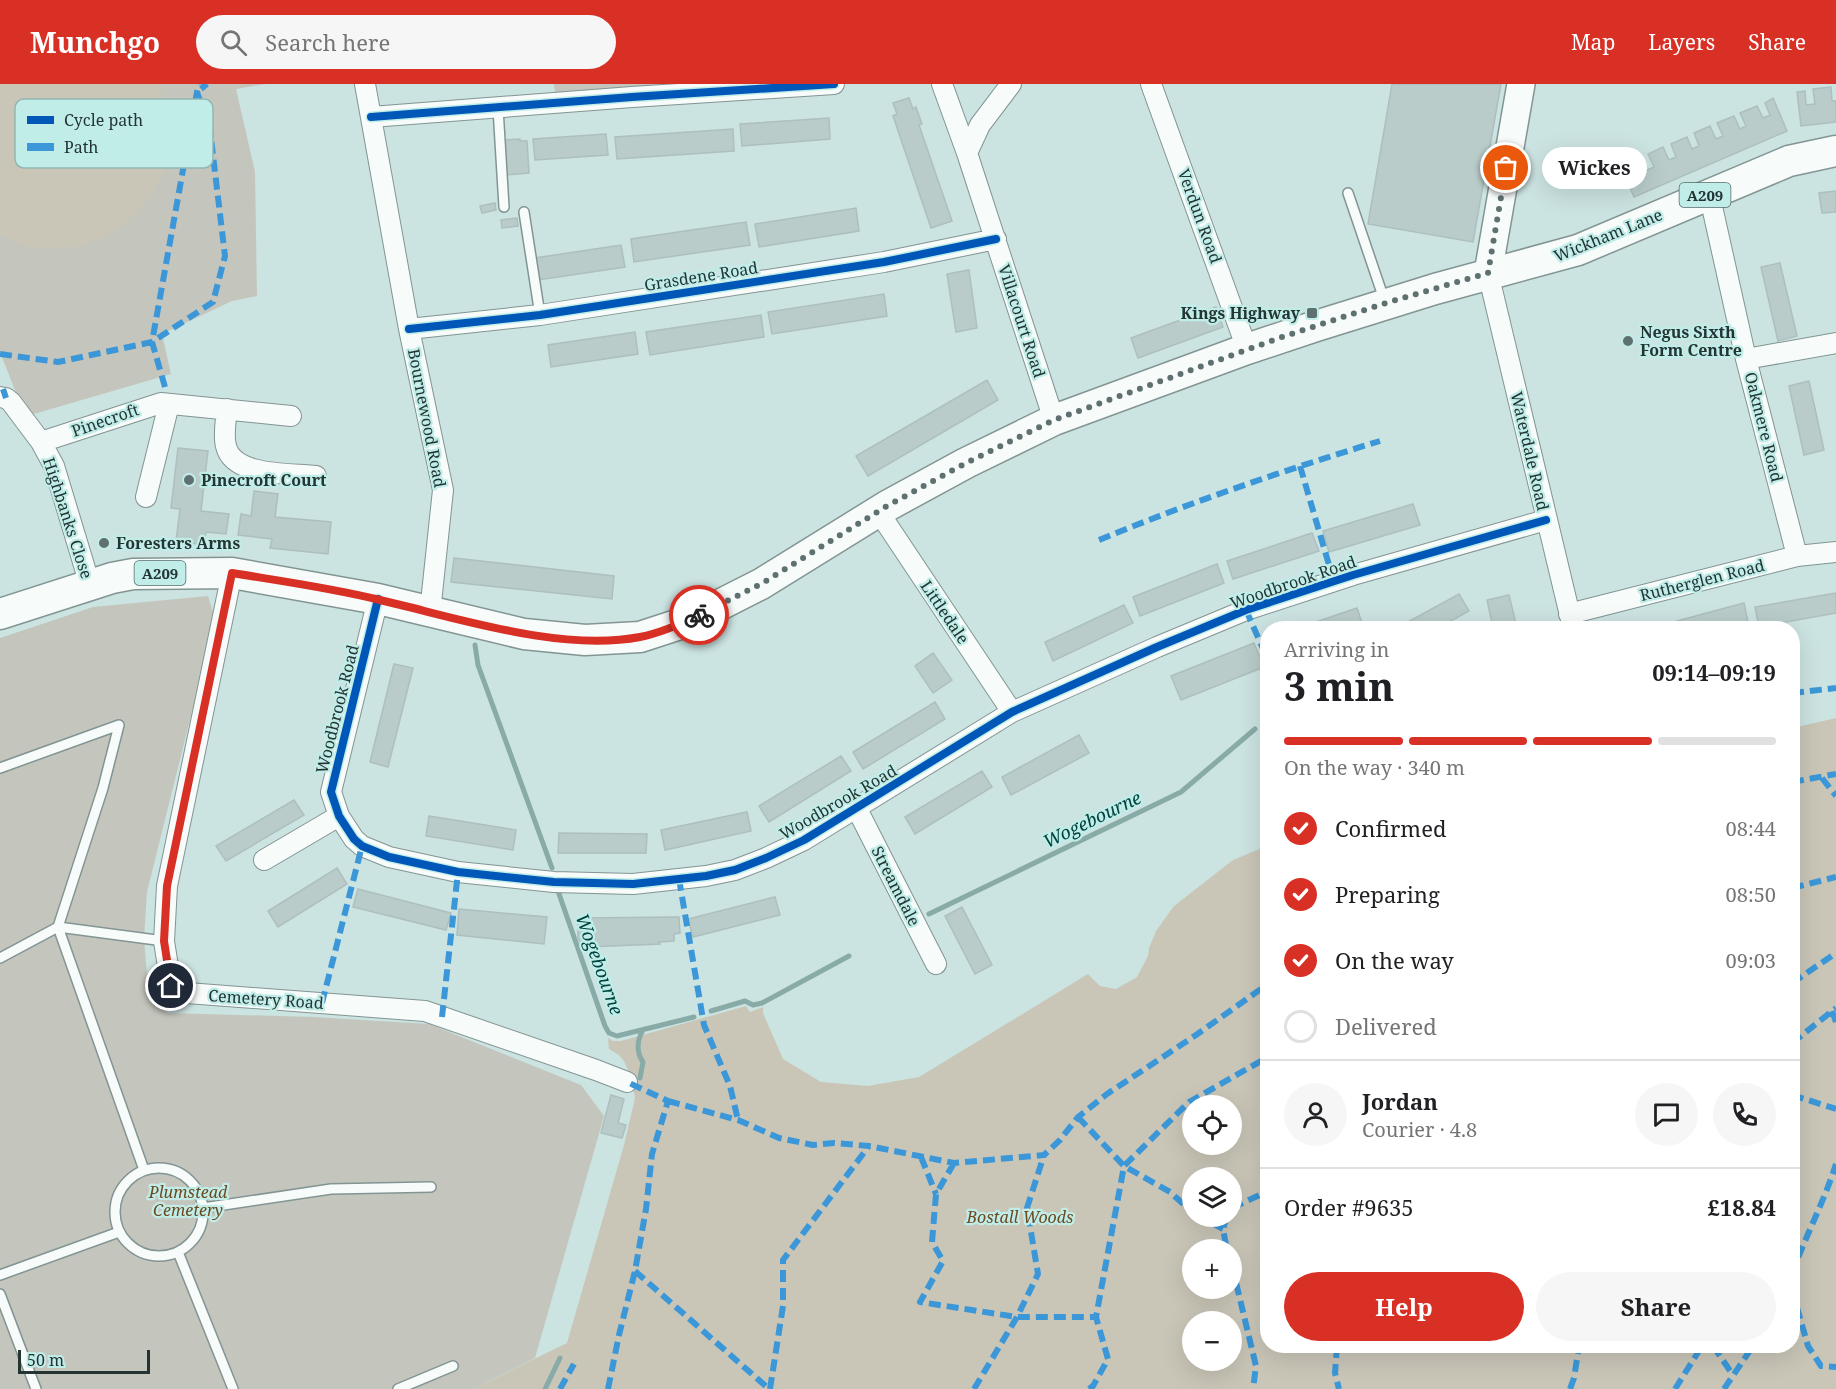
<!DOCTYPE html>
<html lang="en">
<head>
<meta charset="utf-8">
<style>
  :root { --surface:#fff; --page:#f6f6f6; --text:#202124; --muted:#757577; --line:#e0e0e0; --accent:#d93025 }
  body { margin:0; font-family:"Noto Serif",serif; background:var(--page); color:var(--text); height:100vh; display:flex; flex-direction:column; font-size:22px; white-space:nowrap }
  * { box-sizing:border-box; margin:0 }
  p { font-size:20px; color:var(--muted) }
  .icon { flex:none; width:33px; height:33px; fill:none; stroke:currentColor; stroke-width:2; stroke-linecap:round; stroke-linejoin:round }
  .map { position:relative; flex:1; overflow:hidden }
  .details { position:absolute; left:1260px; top:537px; width:540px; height:732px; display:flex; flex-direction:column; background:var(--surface); border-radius:24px; box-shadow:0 6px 24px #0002 }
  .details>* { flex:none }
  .tools { position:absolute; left:1182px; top:1011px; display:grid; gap:12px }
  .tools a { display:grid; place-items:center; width:60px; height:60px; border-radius:50%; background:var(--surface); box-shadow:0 6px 24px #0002; font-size:30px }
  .scale { position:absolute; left:18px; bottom:15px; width:132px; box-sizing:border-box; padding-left:6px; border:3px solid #233433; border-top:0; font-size:16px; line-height:21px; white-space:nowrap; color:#233433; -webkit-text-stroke:4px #c1ede9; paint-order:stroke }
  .pin { position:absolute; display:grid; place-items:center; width:51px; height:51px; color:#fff; margin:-26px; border:3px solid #fff; border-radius:50%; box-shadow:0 2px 6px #0007 }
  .courier { position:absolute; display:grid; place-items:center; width:60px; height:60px; margin:-30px; border:4px solid #d93025; border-radius:50%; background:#fff; color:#222; box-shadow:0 2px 8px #0007 }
  .bubble { position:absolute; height:42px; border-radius:21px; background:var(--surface); box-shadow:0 6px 24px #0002; font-size:20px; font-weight:700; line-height:42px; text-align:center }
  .summary em { font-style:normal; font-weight:700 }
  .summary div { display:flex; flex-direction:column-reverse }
  .summary { display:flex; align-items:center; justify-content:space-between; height:102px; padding:0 24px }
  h1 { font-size:39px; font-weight:700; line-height:45px }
  .bar { display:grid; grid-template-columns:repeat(4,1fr); gap:9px 6px; align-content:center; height:72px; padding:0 24px }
  .bar i { height:8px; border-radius:4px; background:var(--line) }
  .bar .on { background:var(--accent) }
  .bar p { grid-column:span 4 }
  .line { display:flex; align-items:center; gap:15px; padding:0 24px; border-top:2px solid var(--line) }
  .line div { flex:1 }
  .round { display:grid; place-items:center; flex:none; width:63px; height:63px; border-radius:32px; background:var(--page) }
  ol { padding:0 24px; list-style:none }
  li { display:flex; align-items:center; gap:18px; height:66px }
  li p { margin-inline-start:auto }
  li .icon { padding:6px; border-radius:50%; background:var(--accent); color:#fff; stroke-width:4 }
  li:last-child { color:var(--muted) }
  li i { width:33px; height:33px; border:3px solid var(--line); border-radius:50% }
  .cta { display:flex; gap:12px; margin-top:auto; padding:12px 24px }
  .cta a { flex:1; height:69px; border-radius:36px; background:var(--accent); color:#fff; font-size:24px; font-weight:700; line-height:69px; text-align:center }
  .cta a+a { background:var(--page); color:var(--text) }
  header { display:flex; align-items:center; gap:36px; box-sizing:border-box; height:84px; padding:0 30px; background:var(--accent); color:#fff }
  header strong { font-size:28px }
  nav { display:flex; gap:33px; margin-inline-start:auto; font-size:21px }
  .search { width:420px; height:54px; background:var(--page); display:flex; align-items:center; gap:15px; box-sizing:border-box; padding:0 21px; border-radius:33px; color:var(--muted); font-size:22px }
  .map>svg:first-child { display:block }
  .green { fill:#c4c6bd }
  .forest { fill:#c9c6b8; fill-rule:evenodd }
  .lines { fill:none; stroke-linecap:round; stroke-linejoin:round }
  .stream { stroke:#88aba8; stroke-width:5 }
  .building { fill:#b9ccca; stroke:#adbfbe; stroke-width:1.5 }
  .lane-casing { stroke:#829593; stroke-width:12 }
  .street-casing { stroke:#829593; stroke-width:22 }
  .secondary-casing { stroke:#829593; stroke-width:30 }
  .primary-casing { stroke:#829593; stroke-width:33 }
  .lane { stroke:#f7fbfa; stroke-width:9 }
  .street { stroke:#f7fbfa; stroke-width:20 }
  .secondary { stroke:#f7fbfa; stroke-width:27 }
  .primary { stroke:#f7fbfa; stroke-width:30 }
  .quiet { stroke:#3b97d8; stroke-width:6; stroke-dasharray:12 6; stroke-linecap:butt }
  .cycleway-casing { stroke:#c1ede9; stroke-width:11 }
  .cycleway { stroke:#0057b8; stroke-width:8 }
  .done { stroke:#5e7170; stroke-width:6; stroke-dasharray:0 10.8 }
  .route { stroke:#d93025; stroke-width:8 }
  .poi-dot { fill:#5e7170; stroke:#c1ede9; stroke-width:2 }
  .labels { text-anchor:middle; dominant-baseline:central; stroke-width:4.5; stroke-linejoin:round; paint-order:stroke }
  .shield { fill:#c1ede9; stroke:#526c6a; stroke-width:1.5 }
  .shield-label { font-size:15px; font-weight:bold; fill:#233433 }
  .street-label { font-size:16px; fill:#233433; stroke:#c1ede9 }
  .poi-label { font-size:16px; font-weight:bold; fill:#233433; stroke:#c1ede9; text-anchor:start }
  .park-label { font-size:16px; font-style:italic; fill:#6d4920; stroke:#c1ede9 }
  .water-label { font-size:18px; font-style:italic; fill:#01433f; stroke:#c1ede9 }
  .key { fill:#c1ede9; stroke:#92b6b2; stroke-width:1.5 }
  .key-label { font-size:16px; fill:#233433 }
</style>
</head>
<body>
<header>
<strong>Munchgo</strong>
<div class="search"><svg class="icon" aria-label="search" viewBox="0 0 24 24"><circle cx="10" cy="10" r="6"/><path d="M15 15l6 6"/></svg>Search here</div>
<nav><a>Map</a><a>Layers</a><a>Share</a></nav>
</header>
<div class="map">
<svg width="1836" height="1305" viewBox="0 0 1836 1305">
  <rect width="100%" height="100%" fill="#cbe3e1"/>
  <path class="green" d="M0,0H265L236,5L255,88L257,212L232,217L162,250L171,290L34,330L20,319L0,268Z
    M554,0H672L555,9Z
    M208,512L215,535L147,808L144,855L148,903L155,921L168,929L314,933L429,940L581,1001L604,1032L535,1274L473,1305H0V554L93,523Z"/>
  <path class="forest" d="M0,0H157L161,5C166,29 173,54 166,78C146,149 65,187 0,151Z
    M1836,634V1305H473L567,1259L624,1061L635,1014L629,988L624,977L619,971L609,965L608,954L613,957H621L746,922L750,928L763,923V929L783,975L821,998L868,1002L919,993L1088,890L1100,902L1116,905L1137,893L1148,872L1149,864L1156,847L1174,822L1233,776L1267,762L1268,1262H1792L1793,644ZM1192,1022H1232V1060H1192ZM1192,1094H1232V1132H1192ZM1192,1166H1232V1204H1192ZM1192,1238H1232V1276H1192Z"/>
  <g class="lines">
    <path class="stream" d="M475,561L478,581L552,784
      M558,807L605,942L609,949L617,952L694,933
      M929,830L1181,708L1255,645
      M711,927L745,917L753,921L762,919L849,872
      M640,994L643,978C636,968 637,956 643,946
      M545,1305L560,1274"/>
  </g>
  <path class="building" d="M1392,0H1501L1473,158L1368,140Z
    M1831,3L1832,17H1836V38L1801,42L1797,8L1805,7L1806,21L1815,20L1813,5Z
    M909,14L913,25L916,23L922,40L919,41L952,137L931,144L893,32L897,30L893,19Z
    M1773,14L1787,47L1634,113L1626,95L1630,93L1625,80L1639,74L1645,87L1654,83L1648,70L1663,63L1669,76L1676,73L1671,60L1687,53L1692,65L1699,62L1694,49L1710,42L1716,55L1723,52L1717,39L1734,32L1740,45L1746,42L1740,29L1757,22L1763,34L1770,31L1765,19Z
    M829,34L830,55L742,62L740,40Z
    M733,45L734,67L617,75L615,53Z
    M606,50L608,71L535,76L533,55Z
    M520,55V57H527L529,89L506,91L503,56Z
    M1836,107V128L1822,129L1819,109Z
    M495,119L496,126L482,129L480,122Z
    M856,124L859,147L759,163L755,140Z
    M517,134L518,142L502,144L501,136Z
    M746,138L750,161L634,178L631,155Z
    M621,161L625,183L538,196L535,174Z
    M1780,179L1797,252L1778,257L1761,183Z
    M969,186L977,244L956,248L947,190Z
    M884,210L887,232L772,250L768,228Z
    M1216,223L1223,243L1138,274L1131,254Z
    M761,231L764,253L650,271L646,248Z
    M635,248L638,270L551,283L548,261Z
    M987,296L998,316L868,392L856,372Z
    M1809,297L1824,366L1804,371L1789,302Z
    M178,364L208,367L201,427L229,430L226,450L206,448L204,461L176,457L180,425L171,424Z
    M254,407L278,410L275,433L331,438L328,470L270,464L272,455L238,451L241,430L251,432Z
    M1413,420L1420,441L1329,468L1323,447Z
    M1312,449L1319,467L1233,495L1227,477Z
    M454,474L614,492L612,515L451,498Z
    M1217,480L1224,499L1140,532L1133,513Z
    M1836,509V529L1759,543L1755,523Z
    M1459,510L1469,527L1438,544H1397Z
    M1509,511L1517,544H1493L1487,516Z
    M1744,519L1748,538L1725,544H1651Z
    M1124,521L1133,539L1053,577L1045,558Z
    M1357,524L1363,542L1355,544H1298Z
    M1254,559L1264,583L1181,616L1171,592Z
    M933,569L952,596L933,609L915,582Z
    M394,580L413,584L388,683L370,678Z
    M935,618L945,635L863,685L853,668Z
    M1079,651L1089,669L1011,711L1002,693Z
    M841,672L851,687L769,738L759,722Z
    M982,687L992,703L915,750L905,733Z
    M294,716L304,731L226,777L216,762Z
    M747,728L751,747L665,766L661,746Z
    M429,732L516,746L513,766L426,752Z
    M559,749L647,750L646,769H558Z
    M337,784L347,800L278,843L268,827Z
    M358,805L451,829L446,846L353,823Z
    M775,813L780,831L693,853L688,835Z
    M962,823L992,881L975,890L945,832Z
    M459,825L547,833L544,860L457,851Z
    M679,833L680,849L674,850V857L659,858L660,860L587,863L581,860L578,854V834Z
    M611,1011L624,1015L618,1039L626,1041L622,1054L601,1049Z"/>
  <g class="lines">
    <defs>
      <path id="lane" d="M498,24L504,123
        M1348,109L1385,218
        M524,128L540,231
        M0,684L119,641L103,704L58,843L144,1086
        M0,874L58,843L164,857
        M115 1128a44 44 0 1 1 88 0a44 44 0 1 1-88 0Z
        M203,1124L331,1105L431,1103
        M178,1168L233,1305
        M0,1191L119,1148
        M0,1210L36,1305
        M398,1305L453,1282"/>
      <path id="street" d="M365,0L409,245L443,406L430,528
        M942,0L967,69
        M1011,0L980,41L967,69L1054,336
        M1151,0L1247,265
        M371,33L632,13L834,0
        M1709,109L1746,275L1797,472
        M1488,189L1573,544
        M409,245L540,231L884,178L996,155
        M1746,275L1836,259
        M0,313L6,314L11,318L41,358L54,382L90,501
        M227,325C226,336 223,351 226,362C233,393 291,389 316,392
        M41,358L161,319L291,332
        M146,413L169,320
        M878,427L1012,628
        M232,489L167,802L164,857L171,902L187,909L425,927L596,986L627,998
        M378,515L331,708L339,732L354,755L362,762L389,773L458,788L554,798L633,800L706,792L735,786L766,774L804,756L1012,628L1157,563L1246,526L1353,491L1546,436
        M1569,530L1797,472L1836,468
        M857,725L936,880
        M264,776L339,732"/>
      <path id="secondary" d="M1488,189L1521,0"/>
      <path id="primary" d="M0,530L112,494L133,490L232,489L378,515L524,550L585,556L640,553L686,538L761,500L887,422L966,379L1054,336L1247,265L1316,242L1435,205L1578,166L1789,77L1836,67"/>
    </defs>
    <use href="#lane" class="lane-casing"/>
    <use href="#street" class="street-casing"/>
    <use href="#secondary" class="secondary-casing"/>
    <use href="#primary" class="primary-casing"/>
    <use href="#lane" class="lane"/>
    <use href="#street" class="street"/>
    <use href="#secondary" class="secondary"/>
    <use href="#primary" class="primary"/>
    <path class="quiet" d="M0,270L58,278L152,258L213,218L225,172L210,46L197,8L199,0
      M165,303L152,258L197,8L207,0
      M3,305L6,314
      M1300,382L1334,498
      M1099,456C1191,418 1285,386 1380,357
      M1246,526L1268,576
      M1792,609L1836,604
      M1822,694L1836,712
      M1792,698L1836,690
      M679,795L704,941L730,1002L738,1036
      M1792,804L1836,793
      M1792,899L1836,869
      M322,919L362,762
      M1832,927L1836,938
      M442,933L458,788
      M1792,959L1836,924
      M1792,1011L1836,1025
      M668,1017L738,1036L779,1054L813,1061L834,1059L869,1062L954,1079L1044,1071L1060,1056L1078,1033L1107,1010L1196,951L1268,900
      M1078,1033L1124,1082L1170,1108L1192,1128
      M921,1073L936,1110
      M954,1079L936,1110L932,1158L943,1177L920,1218L1017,1233H1096
      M1232,1124L1268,1107
      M1199,1132L1223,1145
      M1227,1132L1223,1145L1227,1166
      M1232,1182L1256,1282L1253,1305
      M635,1187L769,1305
      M1792,1190C1805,1153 1824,1118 1836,1080
      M1792,1206L1808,1262L1821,1282L1836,1283
      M1337,1262L1335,1289L1339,1305
      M1713,1262L1733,1291
      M560,1305L574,1280
      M608,1305L619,1251L635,1187L646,1125L652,1070L668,1017L627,998
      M770,1305L783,1222V1176L869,1062
      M974,1305L1017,1233L1038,1190L1027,1124L1044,1071
      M1089,1305L1093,1302L1108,1275L1096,1233L1124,1082L1189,1018L1268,973
      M1570,1305L1574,1294L1579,1262
      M1675,1305L1702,1262
      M1724,1305L1753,1262"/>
    <defs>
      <path id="cycleway" d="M371,33L632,13L834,0
        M409,245L540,231L884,178L996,155
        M378,515L331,708L339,732L354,755L362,762L389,773L458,788L554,798L633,800L706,792L735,786L766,774L804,756L1012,628L1157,563L1246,526L1353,491L1546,436"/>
    </defs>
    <use href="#cycleway" class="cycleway-casing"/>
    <use href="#cycleway" class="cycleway"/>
  </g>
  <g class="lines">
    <path class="done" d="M699,531L761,500L887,422L966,379L1054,336L1282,253L1386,219L1488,189L1506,84"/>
    <path class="route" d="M171,902L164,857L167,802L232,489C281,497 332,504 380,516C458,534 560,568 640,553C660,549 681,540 699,531"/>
  </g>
  <g class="poi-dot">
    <rect x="1306" y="223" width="12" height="12" rx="3"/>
    <circle cx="1628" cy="257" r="6"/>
    <circle cx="189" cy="396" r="6"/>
    <circle cx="104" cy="459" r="6"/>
  </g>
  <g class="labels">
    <g class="shield">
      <rect x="1679.5" y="99" width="51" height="24" rx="4.5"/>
      <rect x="134.5" y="477" width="51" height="24" rx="4.5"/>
    </g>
    <g class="shield-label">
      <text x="1705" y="111">A209</text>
      <text x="160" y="489">A209</text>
    </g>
    <g class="street-label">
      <text transform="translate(1200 132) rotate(70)">Verdun Road</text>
      <text transform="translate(1608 151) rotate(-22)">Wickham Lane</text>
      <text transform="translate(701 192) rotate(-9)">Grasdene Road</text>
      <text transform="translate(1022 237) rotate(72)">Villacourt Road</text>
      <text transform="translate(427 334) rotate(79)">Bournewood Road</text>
      <text transform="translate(105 336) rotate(-19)">Pinecroft</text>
      <text transform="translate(1764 343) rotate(76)">Oakmere Road</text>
      <text transform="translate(1530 367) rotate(77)">Waterdale Road</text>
      <text transform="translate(68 434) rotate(72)">Highbanks Close</text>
      <text transform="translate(1702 496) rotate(-14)">Rutherglen Road</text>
      <text transform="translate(1293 498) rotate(-19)">Woodbrook Road</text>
      <text transform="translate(945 528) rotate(56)">Littledale</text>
      <text transform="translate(337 625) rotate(-76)">Woodbrook Road</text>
      <text transform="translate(838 718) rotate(-30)">Woodbrook Road</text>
      <text transform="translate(896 802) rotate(63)">Streamdale</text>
      <text transform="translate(266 915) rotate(4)">Cemetery Road</text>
    </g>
    <g class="poi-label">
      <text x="1300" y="229" text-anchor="end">Kings Highway</text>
      <text x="1640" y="248">Negus Sixth<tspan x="1640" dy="18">Form Centre</tspan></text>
      <text x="201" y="396">Pinecroft Court</text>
      <text x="116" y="459">Foresters Arms</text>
    </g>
    <g class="park-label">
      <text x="188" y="1108">Plumstead<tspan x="188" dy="18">Cemetery</tspan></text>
      <text x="1020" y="1133">Bostall Woods</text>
    </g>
    <g class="water-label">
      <text transform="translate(1092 735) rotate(-26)">Wogebourne</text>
      <text transform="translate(600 880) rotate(70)">Wogebourne</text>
    </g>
  </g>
  <rect x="15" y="15" width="198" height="69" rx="9" class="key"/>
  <rect x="27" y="32" width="27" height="8" fill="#0057b8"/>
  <rect x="27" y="59" width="27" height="8" fill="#3b97d8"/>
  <g class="key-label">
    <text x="64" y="42">Cycle path</text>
    <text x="64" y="69">Path</text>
  </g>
</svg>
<div class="tools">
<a><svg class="icon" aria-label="locate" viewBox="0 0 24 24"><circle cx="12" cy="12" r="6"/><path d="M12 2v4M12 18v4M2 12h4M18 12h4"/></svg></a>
<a><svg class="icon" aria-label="layers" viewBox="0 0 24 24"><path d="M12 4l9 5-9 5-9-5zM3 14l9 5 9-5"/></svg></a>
<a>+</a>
<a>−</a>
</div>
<div class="scale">50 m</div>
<div class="pin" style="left:1506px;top:84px;background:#ea580c"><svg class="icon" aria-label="bag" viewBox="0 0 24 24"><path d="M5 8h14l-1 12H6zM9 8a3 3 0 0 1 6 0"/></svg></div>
<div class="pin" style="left:171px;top:902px;background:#1f2937"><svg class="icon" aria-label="home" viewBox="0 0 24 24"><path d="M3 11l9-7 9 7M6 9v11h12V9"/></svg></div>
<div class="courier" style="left:699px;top:531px"><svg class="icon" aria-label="bike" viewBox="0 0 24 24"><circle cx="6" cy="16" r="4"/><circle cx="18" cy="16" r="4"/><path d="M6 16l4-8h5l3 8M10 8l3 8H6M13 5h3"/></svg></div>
<div class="bubble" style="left:1542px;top:63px;width:105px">Wickes</div>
<section class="details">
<div class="summary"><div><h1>3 min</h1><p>Arriving in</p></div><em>09:14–09:19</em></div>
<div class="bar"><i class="on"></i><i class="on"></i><i class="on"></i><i></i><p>On the way · 340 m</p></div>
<ol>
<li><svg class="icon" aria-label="check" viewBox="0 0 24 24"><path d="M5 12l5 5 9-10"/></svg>Confirmed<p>08:44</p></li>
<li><svg class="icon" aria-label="check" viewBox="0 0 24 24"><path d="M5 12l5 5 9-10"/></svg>Preparing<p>08:50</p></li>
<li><svg class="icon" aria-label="check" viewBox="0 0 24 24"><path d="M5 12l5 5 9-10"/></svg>On the way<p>09:03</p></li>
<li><i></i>Delivered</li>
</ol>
<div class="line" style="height:108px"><a class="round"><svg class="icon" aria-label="person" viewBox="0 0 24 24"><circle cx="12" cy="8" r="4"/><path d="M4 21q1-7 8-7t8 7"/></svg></a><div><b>Jordan</b><p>Courier · 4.8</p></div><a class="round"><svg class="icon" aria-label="chat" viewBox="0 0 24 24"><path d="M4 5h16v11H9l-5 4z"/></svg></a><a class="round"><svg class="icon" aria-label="phone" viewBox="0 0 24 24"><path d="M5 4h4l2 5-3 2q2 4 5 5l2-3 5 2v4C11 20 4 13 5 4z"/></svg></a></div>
<div class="line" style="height:78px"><div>Order #9635</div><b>£18.84</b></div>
<div class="cta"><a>Help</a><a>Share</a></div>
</section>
</div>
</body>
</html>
